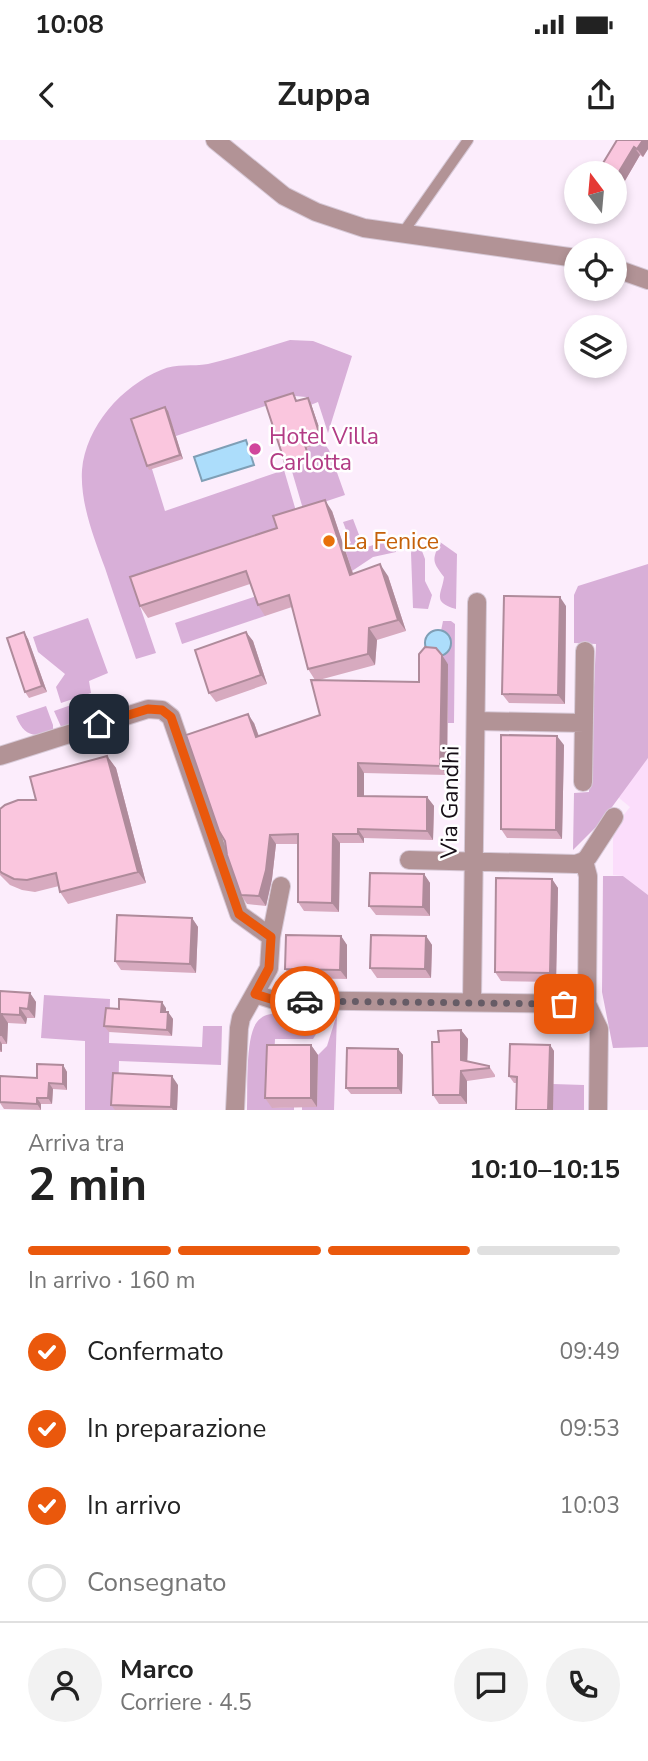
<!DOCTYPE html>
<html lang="it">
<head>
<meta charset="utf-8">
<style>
  :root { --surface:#fff; --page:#f2f2f2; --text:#222; --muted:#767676; --line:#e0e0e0; --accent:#ea580c }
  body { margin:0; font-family:"Nunito Sans",sans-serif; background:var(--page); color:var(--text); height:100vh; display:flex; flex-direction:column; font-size:26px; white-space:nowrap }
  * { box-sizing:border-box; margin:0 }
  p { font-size:23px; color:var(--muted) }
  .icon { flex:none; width:38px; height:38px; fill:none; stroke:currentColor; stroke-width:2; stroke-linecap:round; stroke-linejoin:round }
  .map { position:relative; height:970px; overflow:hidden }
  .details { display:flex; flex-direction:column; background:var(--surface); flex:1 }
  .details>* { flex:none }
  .needle { width:46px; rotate:344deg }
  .buttons { position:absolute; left:564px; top:21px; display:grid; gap:14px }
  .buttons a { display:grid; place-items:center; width:63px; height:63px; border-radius:50%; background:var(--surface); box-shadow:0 4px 10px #0003; font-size:35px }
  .pin { position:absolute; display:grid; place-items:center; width:60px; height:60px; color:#fff; margin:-30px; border-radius:14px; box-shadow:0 4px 10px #0006 }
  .courier { position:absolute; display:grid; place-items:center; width:70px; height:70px; margin:-35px; border:5px solid #ea580c; border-radius:50%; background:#fff; color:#222; box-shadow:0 2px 9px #0007 }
  .overview em { font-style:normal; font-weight:700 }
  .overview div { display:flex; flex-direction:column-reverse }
  .overview { display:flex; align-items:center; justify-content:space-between; height:119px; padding:0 28px }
  h1 { font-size:46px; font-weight:700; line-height:52px }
  .bar { display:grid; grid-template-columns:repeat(4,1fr); gap:10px 7px; align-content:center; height:84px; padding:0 28px }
  .bar i { height:9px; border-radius:5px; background:var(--line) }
  .bar .active { background:var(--accent) }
  .bar p { grid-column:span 4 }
  .line { display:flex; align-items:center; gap:18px; padding:0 28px; border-top:2px solid var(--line) }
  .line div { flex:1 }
  .round { display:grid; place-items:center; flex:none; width:74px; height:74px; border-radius:37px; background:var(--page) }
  ol { padding:0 28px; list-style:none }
  li { display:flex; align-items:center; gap:21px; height:77px }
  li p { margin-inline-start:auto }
  li .icon { padding:7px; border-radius:50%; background:var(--accent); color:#fff; stroke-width:4 }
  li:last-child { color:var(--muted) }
  li i { width:38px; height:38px; border:4px solid var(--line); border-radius:50% }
  .status { display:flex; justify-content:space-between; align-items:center; height:49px; padding:0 35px; background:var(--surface); direction:ltr }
  .status svg { height:19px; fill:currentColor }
  header { display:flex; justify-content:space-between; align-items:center; height:91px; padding:0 28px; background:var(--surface); font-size:32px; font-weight:700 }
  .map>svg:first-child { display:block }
  .built { fill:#fbddfb }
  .green { fill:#d8afd8 }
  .water { fill:#acddfb; stroke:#7f9fb6; stroke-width:2 }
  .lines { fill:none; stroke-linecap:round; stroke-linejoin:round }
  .lane-casing { stroke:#d7c9d7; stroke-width:12 }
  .street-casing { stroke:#d7c9d7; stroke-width:20 }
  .lane { stroke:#b29396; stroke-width:10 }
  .street { stroke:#b29396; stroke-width:18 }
  .wall { fill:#d7aabf }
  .shaded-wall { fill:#af8b9b }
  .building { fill:#fac6de; stroke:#af8b9b; stroke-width:2 }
  .done { stroke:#665c66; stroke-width:7; stroke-dasharray:0 12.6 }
  .route { stroke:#ea580c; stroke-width:9 }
  .hotel-dot { fill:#d1479c; stroke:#fff; stroke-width:2.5 }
  .food-dot { fill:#e8710a; stroke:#fff; stroke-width:2.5 }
  .labels { text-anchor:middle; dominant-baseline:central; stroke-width:5; stroke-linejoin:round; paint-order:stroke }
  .hotel-label { font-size:23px; fill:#b23c85; stroke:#fff; text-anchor:start }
  .food-label { font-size:23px; fill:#c56008; stroke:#fff; text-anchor:start }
  .street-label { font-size:23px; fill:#160e16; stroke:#fff }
</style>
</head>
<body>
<div class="status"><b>10:08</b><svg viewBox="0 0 49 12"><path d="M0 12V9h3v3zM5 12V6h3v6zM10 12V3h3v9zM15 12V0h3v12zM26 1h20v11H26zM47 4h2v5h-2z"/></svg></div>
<header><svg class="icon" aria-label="back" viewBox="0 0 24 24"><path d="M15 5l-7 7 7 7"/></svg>Zuppa<svg class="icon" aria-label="share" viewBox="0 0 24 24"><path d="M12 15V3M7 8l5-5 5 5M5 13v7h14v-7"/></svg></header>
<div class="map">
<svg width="648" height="970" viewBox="0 0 648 970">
  <rect width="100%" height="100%" fill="#fcedfc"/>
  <path class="built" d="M648,618V755L623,736L613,735V689L630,667L618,657Z"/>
  <path class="green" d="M290,200L313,201L352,216L328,293L318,262L308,266L306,257L295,256L176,296L167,271L150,329H152L165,371L284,330L296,371L281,388L131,440L156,513L136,519C126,489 115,459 105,428C94,398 80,363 82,330C86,286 122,246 161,230C177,223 192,227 208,224C235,218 263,208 290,200Z
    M323,302L329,310L345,355L303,369L291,328L307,323L310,318L307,308Z
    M353,379L364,408L392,399L396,412L373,417L352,431L344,406L351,403L343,382Z
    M416,395L425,419V441L432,455L428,469L413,468L411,413Z
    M440,402L457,414L456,469C431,462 442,454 444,437C432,421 432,421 440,402Z
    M648,424V618L601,682L573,710L574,653L589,652L596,504L574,503V455L578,446Z
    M284,447L265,476L182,504L175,483Z
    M88,478L108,533L89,541L91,553L61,563L56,547L65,534L38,512L33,497Z
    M443,481H451L455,484L454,583H448V524L442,517L448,495L441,491Z
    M94,557L90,569L91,579L62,589L54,571Z
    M46,566L53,585V591C33,598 24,596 16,576Z
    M603,736H623L648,755V907L613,908L602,852Z
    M44,855L110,859L109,903L202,907L203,886H222L221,925L119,921L118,970H85V901L41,898Z
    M277,873H319L318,891L313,899H275L272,968L294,967V970H247C248,950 245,897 257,882C262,875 270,874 277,873Z
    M337,874L334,970H302V967L317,966L318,915L327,906Z
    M553,944L584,945V970H553Z"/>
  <path class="water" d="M246,300L254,325L202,341L194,317Z
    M425 503a13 13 0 1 1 26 0a13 13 0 1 1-26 0Z"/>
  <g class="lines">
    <defs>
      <path id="lane" d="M402,94L468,0"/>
      <path id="street" d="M215,0L284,56L316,72L364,88L576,118
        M614,128L648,140
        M476,581L584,583
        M0,616L148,569L162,570L171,577L239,774L271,797
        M583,642L585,511
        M409,720L576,724L584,721L588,717L614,677
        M584,721L588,736L587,864L599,889L598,970
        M255,854L274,860L587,864
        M472,862L477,462
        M235,970L239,888L241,878L269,828L271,797L281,746"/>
    </defs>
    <use href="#lane" class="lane-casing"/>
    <use href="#street" class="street-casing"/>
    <use href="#lane" class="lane"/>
    <use href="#street" class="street"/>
  </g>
  <path class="wall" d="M617,0H648V9L643,17L640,15L619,51L614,48Z
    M295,256L297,261H310L324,302L307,308L310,319L288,326L285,323Z
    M168,271L183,319L149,330L147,326Z
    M332,371L353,433L388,436L406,491L377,500L375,525L319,540L419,542L448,524L447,635L364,633V656L427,657L434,666L433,700L364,698V703H340L339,772L304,771L298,762V704H276L272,739L266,766L247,764L241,755L254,583L259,596L320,575L315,540L308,529L292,467L265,476L258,465L250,444L148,478L140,466Z
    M566,466L565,564L509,563L502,554Z
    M24,492L28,499L47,552L29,558L25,552Z
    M246,492L253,501L267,544L216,562L209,553Z
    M564,605L562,699L507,698L501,689Z
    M107,616L116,628L146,743L68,764L60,752L59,746L35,752L22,750L10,745L0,735V669L36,660Z
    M424,734L430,743V776L376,775L369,766Z
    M552,739L558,748L556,842L501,841L495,832Z
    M192,778L198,787L196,833L121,830L115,821Z
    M341,796L347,805V839L292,838L285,829Z
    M426,796L432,805L431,838H377L370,828Z
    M0,851L30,853L36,862L35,878H27L26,884L8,883L7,904H2V912H0Z
    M166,868V872H168L173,879L172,896L109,892L104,886L119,869Z
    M461,890L468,899L467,921L489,926L495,935V937L467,941V964H439L433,955L439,902Z
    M311,905L318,915L317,967L272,968L265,958Z
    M550,905L554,911L553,970H516L517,943H514L509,936Z
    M398,909L403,915L402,954H351L346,948Z
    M63,925L67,932V950L53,949L52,964H41V970L4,969L0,963L37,938Z
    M178,945L177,970H115L111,965Z"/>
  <path class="shaded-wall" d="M643,0H648V9L643,17L637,9Z
    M634,7L640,15L619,51L614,44V40Z
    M308,258L310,261L324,302L321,299Z
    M165,267L168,271L183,319L180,315Z
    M325,360L332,371L357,446L350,435Z
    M380,424L388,436L406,491L398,480Z
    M560,457L566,466L565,564L558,555Z
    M369,488L377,500L375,525L368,514Z
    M24,492L28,499L47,552L42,546Z
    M246,492L253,501L267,544L261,535Z
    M442,515L448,524L447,635L440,626Z
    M248,574L254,583L262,606L256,597Z
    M557,596L564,605L562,699L556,690Z
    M107,616L116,628L146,743L138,732Z
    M358,623L364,633V665L358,656Z
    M427,657L434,666L433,700L427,691Z
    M358,689L364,698V703L358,694Z
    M333,694L340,703L339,772L332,763Z
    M270,695L276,704L272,739L266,766L259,756Z
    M424,734L430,743V776L423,767Z
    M552,739L558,748L556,842L550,833Z
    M192,778L198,787L196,833L190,824Z
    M341,796L347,805V839L340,830Z
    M426,796L432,805L431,838L425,829Z
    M30,853L36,862L35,878L28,869Z
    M162,862L166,868V878L161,872Z
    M20,868L27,878L26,884L20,875Z
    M168,872L173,879L172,896L167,890Z
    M2,874L8,883L7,904L1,895Z
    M461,890L468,899L467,929L461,920Z
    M0,901L2,904V912L0,910Z
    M311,905L318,915L317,967L311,958Z
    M550,905L554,911L553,970H548Z
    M398,909L403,915L402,954L398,948Z
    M63,925L67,932V950L63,944Z
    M461,931L467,941V964L460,955Z
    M172,936L178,945L177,970H173L171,967Z
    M49,943L53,949L52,964L48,958Z
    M37,958L41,964V970L37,964Z"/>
  <path class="building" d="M617,0H643L637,9L634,7L614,40V33H597Z
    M293,253L296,261L308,258L321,299L305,305L308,315L285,323L265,262Z
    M165,267L180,315L147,326L131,279Z
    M325,360L350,435L380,424L398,480L369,488L368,514L308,529L289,455L258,465L246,431L140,466L130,437L277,388L273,376Z
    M504,456L560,457L558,555L502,554Z
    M24,492L42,546L25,552L7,498Z
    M246,492L261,535L209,553L195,510Z
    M425,507L436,508L442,515L440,626L358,623V656L427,657V691L358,689V694H333L332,763L298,762V694L270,695L266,730L259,756L241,755L227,715L225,701L219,691L186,595L248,574L256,597L320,575L311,540L419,542V514Z
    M501,595L557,596L556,690L501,689Z
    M107,616L138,732L60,752L56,733L27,740L14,739L2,733L0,731V669L5,665L18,660H36L30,637Z
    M370,733L424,734L423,767L369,766Z
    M496,738L552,739L550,833L495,832Z
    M117,775L192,778L190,824L115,821Z
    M286,795L341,796L340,830L285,829Z
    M371,795L426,796L425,829L370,828Z
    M0,851L30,853L28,869L20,868V875L0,874Z
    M119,859L162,862L161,872H168L167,890L104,886L106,868L119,869Z
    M0,874H2L1,895H0Z
    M461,890V920L489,926V928L461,931L460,955H433L432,902H439L438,891Z
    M510,904L550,905L548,970H516L517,937L509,936Z
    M267,905H311V958H265Z
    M347,908L398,909V948H346Z
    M37,924L63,925V944L49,943L48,958H37V964L0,962V936L37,938Z
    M113,933L172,936L171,967L111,965Z"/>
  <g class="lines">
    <path class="done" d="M305,861L564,864"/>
    <path class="route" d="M99,584L148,569L162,570L171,577L239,774L271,797L269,828L255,854L274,860L305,861"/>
  </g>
  <circle class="hotel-dot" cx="255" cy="309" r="7"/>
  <circle class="food-dot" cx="329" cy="401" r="7"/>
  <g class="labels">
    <g class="hotel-label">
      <text x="269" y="296">Hotel Villa<tspan x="269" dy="26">Carlotta</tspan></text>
    </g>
    <g class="food-label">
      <text x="343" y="401">La Fenice</text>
    </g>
    <g class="street-label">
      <text transform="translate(450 662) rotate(-89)">Via Gandhi</text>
    </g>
  </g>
</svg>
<div class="buttons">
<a><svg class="needle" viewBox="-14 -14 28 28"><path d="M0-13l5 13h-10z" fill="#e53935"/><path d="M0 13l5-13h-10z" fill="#767676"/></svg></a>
<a><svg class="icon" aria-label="locate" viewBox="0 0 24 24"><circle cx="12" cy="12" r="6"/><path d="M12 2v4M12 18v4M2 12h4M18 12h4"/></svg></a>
<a><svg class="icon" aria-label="layers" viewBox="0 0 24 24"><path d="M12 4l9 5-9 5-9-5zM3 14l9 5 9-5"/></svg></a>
</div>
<div class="pin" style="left:564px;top:864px;background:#ea580c"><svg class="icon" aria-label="bag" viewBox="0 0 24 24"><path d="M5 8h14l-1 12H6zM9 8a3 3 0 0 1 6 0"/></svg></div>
<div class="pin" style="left:99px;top:584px;background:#1f2937"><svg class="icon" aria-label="home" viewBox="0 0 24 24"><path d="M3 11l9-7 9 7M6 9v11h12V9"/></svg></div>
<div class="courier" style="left:305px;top:861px"><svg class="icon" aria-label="car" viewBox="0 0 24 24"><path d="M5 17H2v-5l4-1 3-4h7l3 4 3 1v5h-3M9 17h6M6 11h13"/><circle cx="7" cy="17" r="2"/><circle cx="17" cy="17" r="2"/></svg></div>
</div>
<section class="details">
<div class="overview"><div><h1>2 min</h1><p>Arriva tra</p></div><em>10:10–10:15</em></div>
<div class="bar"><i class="active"></i><i class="active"></i><i class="active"></i><i></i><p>In arrivo · 160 m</p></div>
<ol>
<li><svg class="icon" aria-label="check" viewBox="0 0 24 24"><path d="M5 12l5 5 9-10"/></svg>Confermato<p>09:49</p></li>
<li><svg class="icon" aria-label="check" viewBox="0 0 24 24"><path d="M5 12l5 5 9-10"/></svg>In preparazione<p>09:53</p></li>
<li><svg class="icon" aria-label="check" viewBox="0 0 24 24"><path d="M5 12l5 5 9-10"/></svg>In arrivo<p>10:03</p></li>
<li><i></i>Consegnato</li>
</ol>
<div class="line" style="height:126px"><a class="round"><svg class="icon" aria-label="person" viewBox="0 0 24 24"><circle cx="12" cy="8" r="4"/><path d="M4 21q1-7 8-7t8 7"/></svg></a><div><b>Marco</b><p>Corriere · 4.5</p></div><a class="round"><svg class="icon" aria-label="chat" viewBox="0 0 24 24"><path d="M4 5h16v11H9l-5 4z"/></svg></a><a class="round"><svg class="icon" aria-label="phone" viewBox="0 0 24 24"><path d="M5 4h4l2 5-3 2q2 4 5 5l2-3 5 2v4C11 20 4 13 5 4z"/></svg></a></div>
</section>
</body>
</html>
